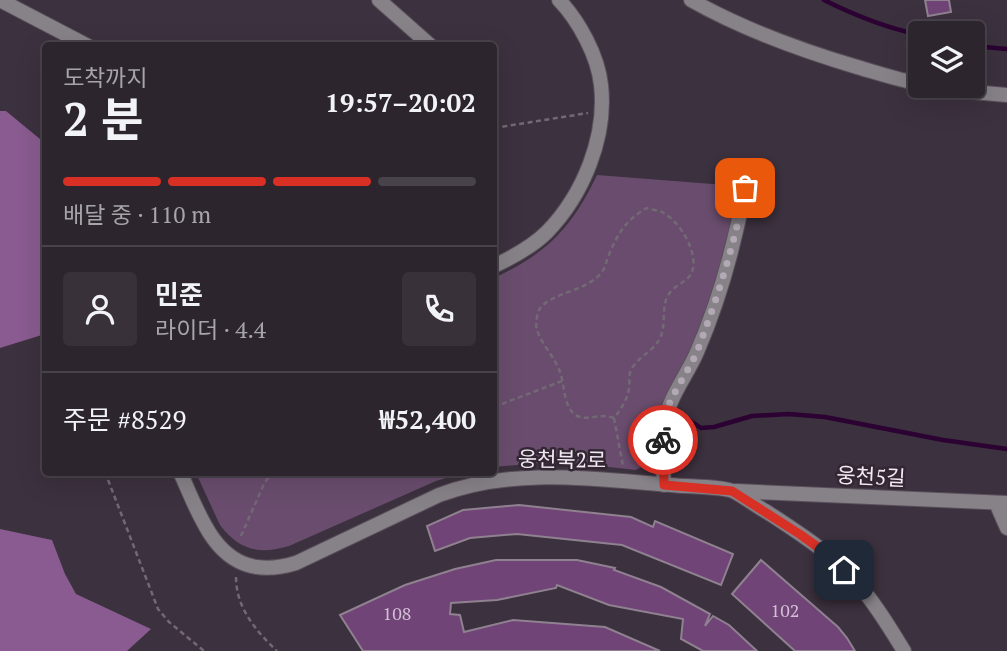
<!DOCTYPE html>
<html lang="ko">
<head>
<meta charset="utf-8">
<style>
  :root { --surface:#2d252e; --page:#39313a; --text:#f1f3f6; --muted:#a7a5aa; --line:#48424a; --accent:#d93025 }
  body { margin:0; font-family:"PT Serif","Noto Sans KR",serif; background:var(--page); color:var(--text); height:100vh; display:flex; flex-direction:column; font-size:26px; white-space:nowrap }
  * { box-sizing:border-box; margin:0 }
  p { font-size:23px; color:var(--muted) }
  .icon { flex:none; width:38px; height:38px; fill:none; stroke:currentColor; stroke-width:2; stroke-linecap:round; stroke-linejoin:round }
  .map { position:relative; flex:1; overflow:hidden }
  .panel { position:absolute; left:42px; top:42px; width:455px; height:434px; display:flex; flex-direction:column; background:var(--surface); border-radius:7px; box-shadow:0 7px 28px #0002,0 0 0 2px var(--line) }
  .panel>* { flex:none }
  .tools { position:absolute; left:908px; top:21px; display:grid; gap:14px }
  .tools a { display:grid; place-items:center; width:77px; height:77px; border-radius:7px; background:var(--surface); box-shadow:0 7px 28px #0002,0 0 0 2px var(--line); font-size:35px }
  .pin { position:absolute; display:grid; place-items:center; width:60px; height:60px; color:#fff; margin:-30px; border-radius:14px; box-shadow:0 4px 10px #0006 }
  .courier { position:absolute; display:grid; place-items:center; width:70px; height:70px; margin:-35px; border:5px solid #d93025; border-radius:50%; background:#fff; color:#222; box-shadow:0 2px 9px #0007 }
  .headline em { font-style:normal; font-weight:700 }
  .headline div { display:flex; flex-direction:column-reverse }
  .headline { display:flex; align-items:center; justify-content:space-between; height:119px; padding:0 21px }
  h1 { font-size:46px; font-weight:700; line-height:52px }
  .bar { display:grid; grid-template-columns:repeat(4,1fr); gap:10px 7px; align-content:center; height:84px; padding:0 21px }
  .bar i { height:9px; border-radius:5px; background:var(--line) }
  .bar .active { background:var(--accent) }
  .bar p { grid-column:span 4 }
  .line { display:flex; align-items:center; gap:18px; padding:0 21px; border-top:2px solid var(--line) }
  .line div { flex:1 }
  .round { display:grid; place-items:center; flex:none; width:74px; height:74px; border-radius:7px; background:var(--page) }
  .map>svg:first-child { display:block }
  .green { fill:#6a4d6e }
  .forest { fill:#895b90 }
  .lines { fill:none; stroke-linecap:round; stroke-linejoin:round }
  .stream { stroke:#2b0232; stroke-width:4.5 }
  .building { fill:#704477; stroke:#8f8190; stroke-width:2 }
  .minor-casing { stroke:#594f5b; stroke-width:16 }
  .path { stroke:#736975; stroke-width:2.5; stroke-dasharray:5 3.5; stroke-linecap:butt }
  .minor { stroke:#878188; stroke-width:14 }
  .done { stroke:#b2a9b4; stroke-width:7; stroke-dasharray:0 12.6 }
  .route { stroke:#d93025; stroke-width:9 }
  .labels { text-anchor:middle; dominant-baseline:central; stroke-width:5; stroke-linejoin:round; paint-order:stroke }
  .number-label { font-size:18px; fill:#d2c0d4 }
  .street-label { font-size:21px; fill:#f2eaf3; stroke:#322733 }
</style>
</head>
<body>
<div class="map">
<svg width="1007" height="651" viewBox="0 0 1007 651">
  <rect width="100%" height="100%" fill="#3c313e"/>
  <path class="green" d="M597,175L738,186L725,251L702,323L694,345L660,411L657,424V458L636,470L573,463L552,462L494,467V278C547,253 571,229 597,175Z
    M196,473H462L436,481L289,546C259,555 239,550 220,525Z"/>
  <path class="forest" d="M0,111H6L46,144L45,334L0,348Z
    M0,529L52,540L65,574L76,594L151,629L127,651H0Z"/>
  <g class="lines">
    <path class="stream" d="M824,0C854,15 887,28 920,35
      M973,46L1007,49
      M683,416L701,428L714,427L752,416L789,414L825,417L943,440L1007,449"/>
  </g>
  <path class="building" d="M925,0H949L951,12L928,16Z
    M519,505L631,517L653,527L655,521L733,554L721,585L622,545L517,534L470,538L435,551L427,526L463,510Z
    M496,560H577L615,568L614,570L661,587L710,614L705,626L713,616L729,625L757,651H703L681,639L683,619L609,605L557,585L556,588L497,600L451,603L450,614L460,615L464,632L513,620L605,627L660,651H363L340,615L405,585L455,569Z
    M761,560L838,627L847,638L855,651H795L732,594Z"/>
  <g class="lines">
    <defs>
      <path id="minor" d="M0,0L88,46
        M379,0L431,46
        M691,0C744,30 800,50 857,67C878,73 899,80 920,84
        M928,86L950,90L1007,95
        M494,266C513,257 532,247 547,232C583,195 607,137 601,85C598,56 579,21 559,0
        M180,472C197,508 212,561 257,567C270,569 283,567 296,563L439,495C514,467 593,479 671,485C687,487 723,486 735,492C746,498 756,506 767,512C799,533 834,555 859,585C876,605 890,628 904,651
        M664,485C663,464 661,441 665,420C670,396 687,375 697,352C719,301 735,243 745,188
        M736,491L1007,503
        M996,503L1007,528"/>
    </defs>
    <use href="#minor" class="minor-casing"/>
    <path class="path" d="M494,128L588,113
      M494,407L562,381
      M614,418C611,417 607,416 604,416C595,416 586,420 577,416C563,408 565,385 560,372C555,357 541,344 537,330C535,325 537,314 539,310C550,292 585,293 602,272C605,268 606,262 608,257C617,235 625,220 647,208C651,210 658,210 662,212C680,221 699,253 692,272C687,283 675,284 669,294C661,305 666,323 661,336C655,351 640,355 632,368C628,374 630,382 629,389C627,400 621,409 614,418L623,466
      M105,472L158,609L169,622L204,651
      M241,536L264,484L272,472
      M236,577C236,608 256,631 277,651"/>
    <use href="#minor" class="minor"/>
  </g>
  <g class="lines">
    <path class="done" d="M663,440C664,429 664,418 668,407C676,387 690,369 698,349C718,296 735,243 745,188"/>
    <path class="route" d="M663,440L664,485L732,491L801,535L830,556L844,570"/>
  </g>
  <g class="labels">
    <g class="number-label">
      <text x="785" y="610">102</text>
      <text x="397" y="613">108</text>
    </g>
    <g class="street-label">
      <text transform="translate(562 459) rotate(1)">웅천북2로</text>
      <text transform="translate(871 476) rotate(3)">웅천5길</text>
    </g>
  </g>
</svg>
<div class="tools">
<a><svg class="icon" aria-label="layers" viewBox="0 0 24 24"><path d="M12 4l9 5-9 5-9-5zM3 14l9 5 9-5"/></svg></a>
</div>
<div class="pin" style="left:745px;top:188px;background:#ea580c"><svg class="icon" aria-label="bag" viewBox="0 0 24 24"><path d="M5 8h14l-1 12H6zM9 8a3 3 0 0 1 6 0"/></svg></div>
<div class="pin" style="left:844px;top:570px;background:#1f2937"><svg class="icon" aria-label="home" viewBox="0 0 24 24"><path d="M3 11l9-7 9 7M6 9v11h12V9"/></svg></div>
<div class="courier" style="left:663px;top:440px"><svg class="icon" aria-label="bike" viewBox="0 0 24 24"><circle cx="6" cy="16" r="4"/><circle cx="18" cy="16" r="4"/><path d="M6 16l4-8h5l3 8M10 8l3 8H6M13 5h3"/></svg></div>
<section class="panel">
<div class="headline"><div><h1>2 분</h1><p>도착까지</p></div><em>19:57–20:02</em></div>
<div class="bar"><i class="active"></i><i class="active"></i><i class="active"></i><i></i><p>배달 중 · 110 m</p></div>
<div class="line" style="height:126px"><a class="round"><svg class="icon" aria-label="person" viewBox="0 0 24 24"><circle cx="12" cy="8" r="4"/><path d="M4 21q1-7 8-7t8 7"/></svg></a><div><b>민준</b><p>라이더 · 4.4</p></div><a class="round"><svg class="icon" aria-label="phone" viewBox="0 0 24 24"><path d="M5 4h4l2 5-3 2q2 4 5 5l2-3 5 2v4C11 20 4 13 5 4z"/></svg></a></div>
<div class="line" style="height:91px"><div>주문 #8529</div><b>₩52,400</b></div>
</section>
</div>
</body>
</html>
